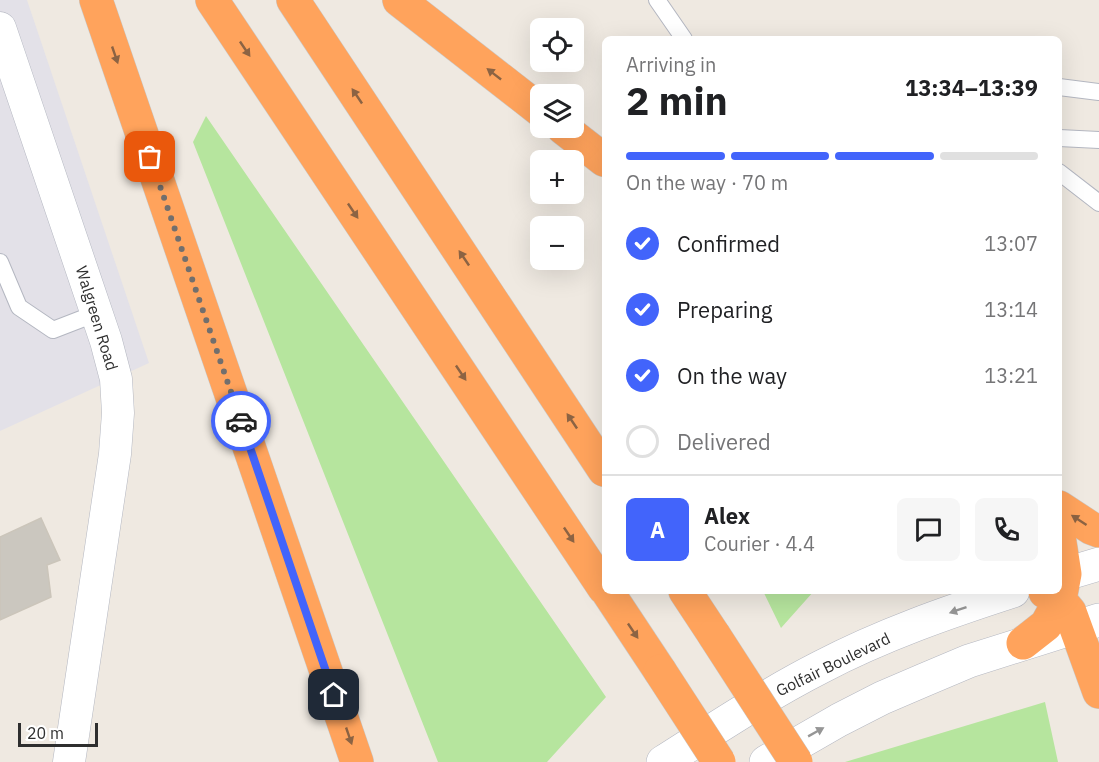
<!DOCTYPE html>
<html lang="en">
<head>
<meta charset="utf-8">
<style>
  :root { --surface:#fff; --page:#f6f6f6; --text:#202124; --muted:#757577; --line:#e0e0e0; --accent:#4264fb }
  body { margin:0; font-family:"IBM Plex Sans",sans-serif; background:var(--page); color:var(--text); height:100vh; display:flex; flex-direction:column; font-size:22px; white-space:nowrap }
  * { box-sizing:border-box; margin:0 }
  p { font-size:20px; color:var(--muted) }
  .icon { flex:none; width:33px; height:33px; fill:none; stroke:currentColor; stroke-width:2; stroke-linecap:round; stroke-linejoin:round }
  .map { position:relative; flex:1; overflow:hidden }
  .details { position:absolute; left:602px; top:36px; width:460px; height:558px; display:flex; flex-direction:column; background:var(--surface); border-radius:9px; box-shadow:0 6px 24px #0002 }
  .details>* { flex:none }
  .fabs { position:absolute; left:530px; top:18px; display:grid; gap:12px }
  .fabs a { display:grid; place-items:center; width:54px; height:54px; border-radius:9px; background:var(--surface); box-shadow:0 6px 24px #0002; font-size:30px }
  .scale { position:absolute; left:18px; bottom:15px; width:80px; box-sizing:border-box; padding-left:6px; border:3px solid #2e2e2e; border-top:0; font-size:16px; line-height:21px; white-space:nowrap; color:#2e2e2e; -webkit-text-stroke:4px #fff; paint-order:stroke }
  .pin { position:absolute; display:grid; place-items:center; width:51px; height:51px; color:#fff; margin:-26px; border-radius:12px; box-shadow:0 3px 9px #0006 }
  .courier { position:absolute; display:grid; place-items:center; width:60px; height:60px; margin:-30px; border:4px solid #4264fb; border-radius:50%; background:#fff; color:#222; box-shadow:0 2px 8px #0007 }
  .headline em { font-style:normal; font-weight:700 }
  .headline div { display:flex; flex-direction:column-reverse }
  .headline { display:flex; align-items:center; justify-content:space-between; height:102px; padding:0 24px }
  h1 { font-size:39px; font-weight:700; line-height:45px }
  .bar { display:grid; grid-template-columns:repeat(4,1fr); gap:9px 6px; align-content:center; height:72px; padding:0 24px }
  .bar i { height:8px; border-radius:4px; background:var(--line) }
  .bar .on { background:var(--accent) }
  .bar p { grid-column:span 4 }
  .line { display:flex; align-items:center; gap:15px; padding:0 24px; border-top:2px solid var(--line) }
  .line div { flex:1 }
  .round { display:grid; place-items:center; flex:none; width:63px; height:63px; border-radius:9px; background:var(--page) }
  ol { padding:0 24px; list-style:none }
  li { display:flex; align-items:center; gap:18px; height:66px }
  li p { margin-inline-start:auto }
  li .icon { padding:6px; border-radius:50%; background:var(--accent); color:#fff; stroke-width:4 }
  li:last-child { color:var(--muted) }
  li i { width:33px; height:33px; border:3px solid var(--line); border-radius:50% }
  .map>svg:first-child { display:block }
  .industrial { fill:#e3e1e8 }
  .green { fill:#b6e59e }
  .building { fill:#cbc7bf; stroke:#cbc5ba; stroke-width:1.5 }
  .lines { fill:none; stroke-linecap:round; stroke-linejoin:round }
  .service-casing { stroke:#b4b7c1; stroke-width:18 }
  .minor-casing { stroke:#b4b7c1; stroke-width:33 }
  .secondary-casing { stroke:#b4b7c1; stroke-width:34 }
  .motorway-casing { stroke:#c9c9c9; stroke-width:34 }
  .service { stroke:#fff; stroke-width:16 }
  .minor { stroke:#fff; stroke-width:32 }
  .secondary { stroke:#fff; stroke-width:33 }
  .motorway { stroke:#ffa35c; stroke-width:33 }
  .motorway-bridge-casing { stroke:#c9c9c9; stroke-width:34; stroke-linecap:butt }
  .motorway-bridge { stroke:#ffa35c; stroke-width:33 }
  .oneway { fill:#8c6343 }
  .oneway2 { fill:#969696 }
  .done { stroke:#726f6d; stroke-width:6; stroke-dasharray:0 10.8 }
  .route { stroke:#4264fb; stroke-width:8 }
  .labels { text-anchor:middle; dominant-baseline:central; stroke-width:4.5; stroke-linejoin:round; paint-order:stroke }
  .street-label { font-size:16px; fill:#2e2e2e; stroke:#fff }
</style>
</head>
<body>
<div class="map">
<svg width="1099" height="762" viewBox="0 0 1099 762">
  <rect width="100%" height="100%" fill="#efe9e1"/>
  <path class="industrial" d="M0,0H27L149,363L0,431Z"/>
  <path class="green" d="M206,116L606,697L547,762H438L193,142Z
    M763,591H814L781,628Z
    M1045,702L1058,762H845Z"/>
  <path class="building" d="M41,518L60,560L47,565L51,597L0,620V537Z"/>
  <g class="lines">
    <defs>
      <path id="service" d="M657,0L684,39
        M1059,87L1099,92
        M1059,138L1099,140
        M1059,172L1099,203
        M0,262L19,307L53,330L97,313"/>
      <path id="minor" d="M0,28L106,341L116,379L118,413L115,454L69,762"/>
      <path id="secondary" d="M1059,576L1099,564
        M663,762C715,729 766,695 821,667C882,635 948,612 1013,591
        M766,762L839,720L882,698L924,680L969,661L1099,620"/>
      <path id="motorway" d="M96,0L357,762
        M212,0L604,588
        M293,0L604,470
        M399,0L540,110
        M563,128L604,160
        M1059,507L1091,528L1099,531
        M607,591L660,671
        M685,591L714,635
        M1045,592L1060,600L1070,612L1099,692
        M1023,643L1046,625L1060,600L1065,574L1059,536"/>
    </defs>
    <use href="#service" class="service-casing"/>
    <use href="#minor" class="minor-casing"/>
    <use href="#secondary" class="secondary-casing"/>
    <use href="#motorway" class="motorway-casing"/>
    <use href="#service" class="service"/>
    <use href="#minor" class="minor"/>
    <use href="#secondary" class="secondary"/>
    <use href="#motorway" class="motorway"/>
    <defs>
      <path id="motorway-bridge" d="M714,635L796,762
        M660,671L719,762"/>
    </defs>
    <use href="#motorway-bridge" class="motorway-bridge-casing"/>
    <use href="#motorway-bridge" class="motorway-bridge"/>
  </g>
  <defs><path id="oneway-solid" d="M-6-.8H1V-3.2L6.5 0L1 3.2V.8H-6Z" transform="scale(1.5)"/></defs>
  <g class="oneway">
    <use href="#oneway-solid" transform="translate(245 49) rotate(56)"/>
    <use href="#oneway-solid" transform="translate(115 55) rotate(71)"/>
    <use href="#oneway-solid" transform="translate(494 74) rotate(-142)"/>
    <use href="#oneway-solid" transform="translate(357 96) rotate(-124)"/>
    <use href="#oneway-solid" transform="translate(353 211) rotate(56)"/>
    <use href="#oneway-solid" transform="translate(464 258) rotate(-124)"/>
    <use href="#oneway-solid" transform="translate(461 373) rotate(56)"/>
    <use href="#oneway-solid" transform="translate(572 421) rotate(-124)"/>
    <use href="#oneway-solid" transform="translate(1079 520) rotate(-147)"/>
    <use href="#oneway-solid" transform="translate(569 535) rotate(56)"/>
    <use href="#oneway-solid" transform="translate(633 631) rotate(56)"/>
    <use href="#oneway-solid" transform="translate(349 736) rotate(71)"/>
  </g>
  <g class="oneway2">
    <use href="#oneway-solid" transform="translate(958 610) rotate(161)"/>
    <use href="#oneway-solid" transform="translate(816 732) rotate(-29)"/>
  </g>
  <g class="lines">
    <path class="done" d="M150,157L241,421"/>
    <path class="route" d="M241,421L334,695"/>
  </g>
  <g class="labels">
    <g class="street-label">
      <text transform="translate(97 318) rotate(73)">Walgreen Road</text>
      <text transform="translate(833 664) rotate(-26)">Golfair Boulevard</text>
    </g>
  </g>
</svg>
<div class="fabs">
<a><svg class="icon" aria-label="locate" viewBox="0 0 24 24"><circle cx="12" cy="12" r="6"/><path d="M12 2v4M12 18v4M2 12h4M18 12h4"/></svg></a>
<a><svg class="icon" aria-label="layers" viewBox="0 0 24 24"><path d="M12 4l9 5-9 5-9-5zM3 14l9 5 9-5"/></svg></a>
<a>+</a>
<a>−</a>
</div>
<div class="scale">20 m</div>
<div class="pin" style="left:150px;top:157px;background:#ea580c"><svg class="icon" aria-label="bag" viewBox="0 0 24 24"><path d="M5 8h14l-1 12H6zM9 8a3 3 0 0 1 6 0"/></svg></div>
<div class="pin" style="left:334px;top:695px;background:#1f2937"><svg class="icon" aria-label="home" viewBox="0 0 24 24"><path d="M3 11l9-7 9 7M6 9v11h12V9"/></svg></div>
<div class="courier" style="left:241px;top:421px"><svg class="icon" aria-label="car" viewBox="0 0 24 24"><path d="M5 17H2v-5l4-1 3-4h7l3 4 3 1v5h-3M9 17h6M6 11h13"/><circle cx="7" cy="17" r="2"/><circle cx="17" cy="17" r="2"/></svg></div>
<section class="details">
<div class="headline"><div><h1>2 min</h1><p>Arriving in</p></div><em>13:34–13:39</em></div>
<div class="bar"><i class="on"></i><i class="on"></i><i class="on"></i><i></i><p>On the way · 70 m</p></div>
<ol>
<li><svg class="icon" aria-label="check" viewBox="0 0 24 24"><path d="M5 12l5 5 9-10"/></svg>Confirmed<p>13:07</p></li>
<li><svg class="icon" aria-label="check" viewBox="0 0 24 24"><path d="M5 12l5 5 9-10"/></svg>Preparing<p>13:14</p></li>
<li><svg class="icon" aria-label="check" viewBox="0 0 24 24"><path d="M5 12l5 5 9-10"/></svg>On the way<p>13:21</p></li>
<li><i></i>Delivered</li>
</ol>
<div class="line" style="height:108px"><b class="round" style="background:var(--accent);color:#fff">A</b><div><b>Alex</b><p>Courier · 4.4</p></div><a class="round"><svg class="icon" aria-label="chat" viewBox="0 0 24 24"><path d="M4 5h16v11H9l-5 4z"/></svg></a><a class="round"><svg class="icon" aria-label="phone" viewBox="0 0 24 24"><path d="M5 4h4l2 5-3 2q2 4 5 5l2-3 5 2v4C11 20 4 13 5 4z"/></svg></a></div>
</section>
</div>
</body>
</html>
